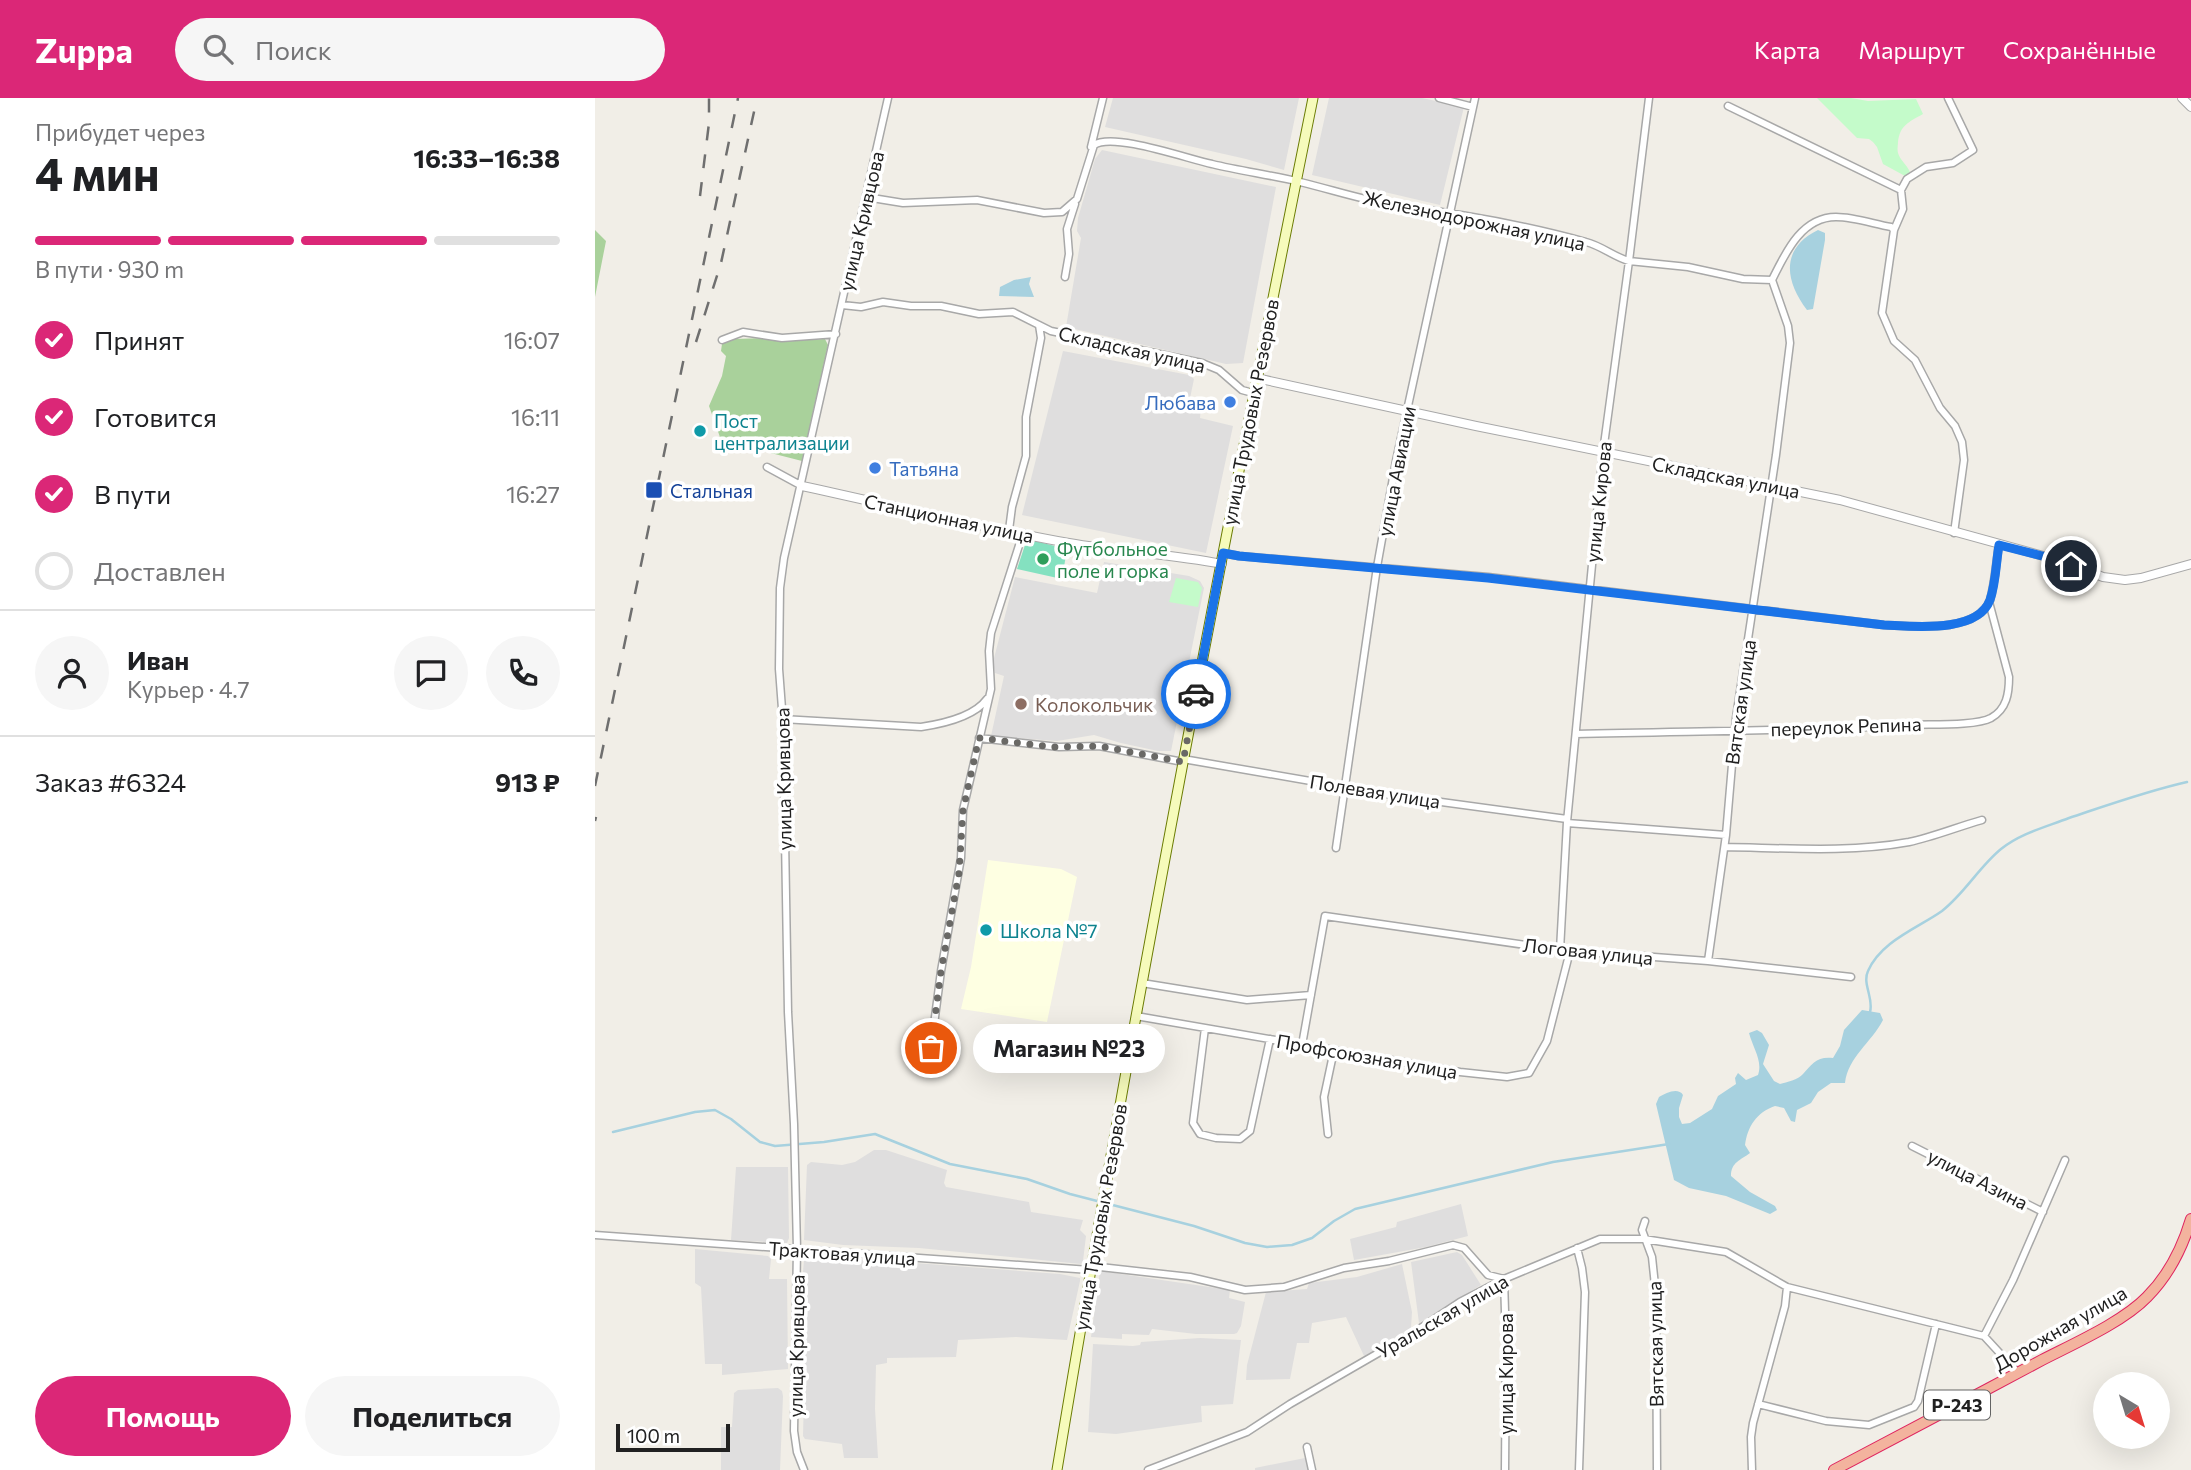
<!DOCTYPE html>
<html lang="ru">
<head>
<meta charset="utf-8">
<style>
  :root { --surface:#fff; --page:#f6f6f6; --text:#202124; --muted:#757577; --line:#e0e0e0; --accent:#db2777 }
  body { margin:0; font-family:Commissioner,sans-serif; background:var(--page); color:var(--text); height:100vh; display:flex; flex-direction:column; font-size:26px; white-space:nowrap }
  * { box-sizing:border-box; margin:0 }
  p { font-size:23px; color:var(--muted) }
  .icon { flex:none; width:38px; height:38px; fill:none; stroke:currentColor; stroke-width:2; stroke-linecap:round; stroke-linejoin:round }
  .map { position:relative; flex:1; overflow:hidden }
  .drawer { display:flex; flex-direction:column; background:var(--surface); width:595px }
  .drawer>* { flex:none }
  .needle { width:46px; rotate:142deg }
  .buttons { position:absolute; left:1498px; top:1274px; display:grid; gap:14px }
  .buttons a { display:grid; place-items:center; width:77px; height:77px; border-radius:50%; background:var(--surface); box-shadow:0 7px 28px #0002; font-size:35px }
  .scale { position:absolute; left:21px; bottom:18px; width:114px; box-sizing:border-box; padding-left:7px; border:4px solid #212121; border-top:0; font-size:19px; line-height:24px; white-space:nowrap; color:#212121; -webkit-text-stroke:5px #fff; paint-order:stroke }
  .pin { position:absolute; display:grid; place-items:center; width:60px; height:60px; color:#fff; margin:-30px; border:4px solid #fff; border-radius:50%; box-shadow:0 2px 7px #0007 }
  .courier { position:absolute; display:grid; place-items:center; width:70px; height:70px; margin:-35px; border:5px solid #1a73e8; border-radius:50%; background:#fff; color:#222; box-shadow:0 2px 9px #0007 }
  .bubble { position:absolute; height:49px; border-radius:24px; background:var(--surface); box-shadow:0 7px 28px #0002; font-size:23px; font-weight:700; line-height:49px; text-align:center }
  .head em { font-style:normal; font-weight:700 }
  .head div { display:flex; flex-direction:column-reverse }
  .head { display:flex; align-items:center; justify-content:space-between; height:119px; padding:0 35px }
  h1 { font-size:46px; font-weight:700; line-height:52px }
  .bar { display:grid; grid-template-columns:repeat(4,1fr); gap:10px 7px; align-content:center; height:84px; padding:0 35px }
  .bar i { height:9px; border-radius:5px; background:var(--line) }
  .bar .selected { background:var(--accent) }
  .bar p { grid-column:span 4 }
  .line { display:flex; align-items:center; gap:18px; padding:0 35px; border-top:2px solid var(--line) }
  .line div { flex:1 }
  .round { display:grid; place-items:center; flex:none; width:74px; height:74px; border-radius:37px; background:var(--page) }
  ol { padding:0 35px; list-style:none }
  li { display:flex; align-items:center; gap:21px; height:77px }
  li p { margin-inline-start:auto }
  li .icon { padding:7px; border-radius:50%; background:var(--accent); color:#fff; stroke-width:4 }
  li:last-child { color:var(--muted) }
  li i { width:38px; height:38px; border:4px solid var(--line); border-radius:50% }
  .action { display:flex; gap:14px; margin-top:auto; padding:14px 35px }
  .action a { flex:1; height:80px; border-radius:42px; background:var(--accent); color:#fff; font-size:28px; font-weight:700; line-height:80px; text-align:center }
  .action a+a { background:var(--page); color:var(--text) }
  header { display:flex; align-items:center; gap:42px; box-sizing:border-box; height:98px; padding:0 35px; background:var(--accent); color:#fff }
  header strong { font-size:33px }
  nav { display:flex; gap:38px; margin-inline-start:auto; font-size:24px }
  .search { width:490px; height:63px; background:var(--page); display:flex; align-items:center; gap:18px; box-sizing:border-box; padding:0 24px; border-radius:38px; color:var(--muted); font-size:26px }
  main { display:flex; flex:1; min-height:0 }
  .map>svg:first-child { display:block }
  .residential { fill:#dfdede }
  .education { fill:#feffe2 }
  .forest { fill:#a9d19b }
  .park { fill:#c4fbca }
  .pitch { fill:#84e1c0 }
  .water { fill:#a7d1df }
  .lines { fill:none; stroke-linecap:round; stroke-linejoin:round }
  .stream { stroke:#a7d1df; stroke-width:2.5 }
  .minor-casing { stroke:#a8a8a8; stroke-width:9 }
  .tertiary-casing { stroke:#a8a8a8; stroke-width:10 }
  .secondary-casing { stroke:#6b7c03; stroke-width:11 }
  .trunk-casing { stroke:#df255f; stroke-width:12 }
  .minor { stroke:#fff; stroke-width:6 }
  .tertiary { stroke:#fff; stroke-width:8 }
  .secondary { stroke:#f6fbbb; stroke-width:9 }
  .trunk { stroke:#f3b39e; stroke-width:10 }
  .rail { stroke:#6f6f6f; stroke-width:2.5; stroke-dasharray:14 14; stroke-linecap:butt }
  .done { stroke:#6a6966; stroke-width:7; stroke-dasharray:0 12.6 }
  .route { stroke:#1a73e8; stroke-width:9 }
  .shop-dot { fill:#3f7fe0; stroke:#fff; stroke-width:2.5 }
  .culture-dot { fill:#0f9aa8; stroke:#fff; stroke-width:2.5 }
  .transit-dot { fill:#1a4fb4; stroke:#fff; stroke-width:2.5 }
  .leisure-dot { fill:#2e9e5b; stroke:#fff; stroke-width:2.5 }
  .education-dot { fill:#8d6e63; stroke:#fff; stroke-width:2.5 }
  .labels { text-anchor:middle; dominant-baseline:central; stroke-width:7; stroke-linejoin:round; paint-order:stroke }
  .shield { fill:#fff; stroke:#646464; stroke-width:2 }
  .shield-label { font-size:18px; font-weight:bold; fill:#212121 }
  .street-label { font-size:19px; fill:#212121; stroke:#fff }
  .shop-label { font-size:19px; fill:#366cbe; stroke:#fff; text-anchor:end }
  .culture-label { font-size:19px; fill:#0d838f; stroke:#fff; text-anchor:start }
  .transit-label { font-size:19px; fill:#164399; stroke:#fff; text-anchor:start }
  .leisure-label { font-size:19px; fill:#27864d; stroke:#fff; text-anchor:start }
  .education-label { font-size:19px; fill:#785e54; stroke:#fff; text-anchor:start }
</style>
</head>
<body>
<header>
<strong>Zuppa</strong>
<div class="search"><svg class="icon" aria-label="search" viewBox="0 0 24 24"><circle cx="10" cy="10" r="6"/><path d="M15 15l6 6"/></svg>Поиск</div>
<nav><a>Карта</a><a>Маршрут</a><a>Сохранённые</a></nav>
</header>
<main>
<section class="drawer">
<div class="head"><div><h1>4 мин</h1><p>Прибудет через</p></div><em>16:33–16:38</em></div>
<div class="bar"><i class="selected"></i><i class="selected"></i><i class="selected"></i><i></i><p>В пути · 930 m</p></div>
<ol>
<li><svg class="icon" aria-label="check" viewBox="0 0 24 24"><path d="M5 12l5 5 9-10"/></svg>Принят<p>16:07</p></li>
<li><svg class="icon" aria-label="check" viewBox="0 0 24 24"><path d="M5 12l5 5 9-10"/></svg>Готовится<p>16:11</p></li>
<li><svg class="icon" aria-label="check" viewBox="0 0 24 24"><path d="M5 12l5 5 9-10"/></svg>В пути<p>16:27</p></li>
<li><i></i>Доставлен</li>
</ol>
<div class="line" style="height:126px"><a class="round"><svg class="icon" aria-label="person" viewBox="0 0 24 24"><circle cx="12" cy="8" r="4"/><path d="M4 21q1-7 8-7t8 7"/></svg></a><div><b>Иван</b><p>Курьер · 4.7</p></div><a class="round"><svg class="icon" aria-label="chat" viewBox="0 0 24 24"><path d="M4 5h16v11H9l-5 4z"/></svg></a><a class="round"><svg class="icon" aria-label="phone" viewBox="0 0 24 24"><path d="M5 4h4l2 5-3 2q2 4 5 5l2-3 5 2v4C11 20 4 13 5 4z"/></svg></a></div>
<div class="line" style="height:91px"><div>Заказ #6324</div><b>913 ₽</b></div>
<div class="action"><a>Помощь</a><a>Поделиться</a></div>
</section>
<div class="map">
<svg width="1596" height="1372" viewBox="0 0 1596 1372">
  <rect width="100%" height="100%" fill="#f1eee7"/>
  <path class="residential" d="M518,0H704L689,72L651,61L510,29Z
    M734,0H827L869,9L845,107L717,77Z
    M507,52L681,89L648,265L631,266L471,229L486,140L482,133L483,120L500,61Z
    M468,253L594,277L599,281L594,305L606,308L605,320L638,328L611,455L427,417Z
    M509,464L594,478L605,483L609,490L576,653H563L526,645L499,637L462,643L396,638L409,578L400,575L398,564L420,479L502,495Z
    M279,1052H291L352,1072L349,1085L351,1089L434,1104L436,1114L488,1122L485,1132L491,1138L488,1163L486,1166L324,1150L248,1147L209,1142L212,1067L216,1064L247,1067L260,1064Z
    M141,1069H193L194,1140L192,1145L136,1142Z
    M866,1106L873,1138L831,1149L759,1162L755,1141L801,1129L802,1124Z
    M100,1151L173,1158L176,1161L174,1181H192L193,1271L127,1277V1266H110L106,1189L100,1185Z
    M862,1154L867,1157L886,1187L824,1225L816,1164Z
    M214,1157L465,1176L485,1180V1183L472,1242L421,1239L363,1242L361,1259L292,1260V1265L281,1267L280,1311L283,1360H249L247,1346L210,1341L208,1338L212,1176L208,1174L209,1162Z
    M807,1166L817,1214L816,1230L769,1258L751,1219L717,1225L714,1245H702L695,1281L651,1282L652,1267L671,1194L712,1191L714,1185L762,1179Z
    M505,1173L635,1192L634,1200L650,1204L646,1228L642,1235L639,1236H601L557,1231L554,1237L527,1236V1241L496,1239Z
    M605,1240L646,1242L638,1306L606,1308L607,1324L521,1336L493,1334L498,1246L538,1248L545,1247L546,1244Z
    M183,1290L187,1293L188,1298L185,1372H126V1329H137L139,1295L143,1292Z
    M710,1360L714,1372H660V1370Z"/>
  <path class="education" d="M393,762L466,771L482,779L452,924L366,911L376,869Z"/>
  <path class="forest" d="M0,132L11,143L0,199Z
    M169,240L190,243L230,241L233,247L207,363L126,342L114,308L127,278L131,258L126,253L127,246L140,241Z"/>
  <path class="park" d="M1222,0H1256L1273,3L1321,1L1328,16C1314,24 1305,27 1303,44C1303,47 1302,51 1303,55C1305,62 1312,67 1315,74L1310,78L1288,66L1282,49L1278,44L1274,41L1262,40Z
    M581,480L603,484L607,490L603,509L574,504Z"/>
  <path class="pitch" d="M432,441L472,451L467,481L422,471Z"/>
  <path class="water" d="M1223,132L1230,135V142L1218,211L1212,212C1189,182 1186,150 1223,132Z
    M436,179L434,186L439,199L404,198L405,189L419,182Z
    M1267,912L1285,915L1288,922C1276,945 1253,959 1250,985H1236L1223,994L1216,1005L1202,1012L1200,1024L1196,1023L1189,1010L1180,1008C1162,1014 1152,1029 1150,1047L1155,1055C1146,1062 1136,1064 1136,1078L1155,1094L1180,1108L1182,1112L1175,1116L1131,1098L1094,1090L1079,1082L1061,1006L1064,999C1071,995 1083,989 1088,997L1084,1010V1019L1087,1026L1095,1025L1117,1011L1123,998L1141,986L1140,980L1143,975L1151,982L1163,977C1168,963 1158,950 1154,935L1162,932L1167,935L1174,947L1168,966L1179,983L1185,986C1192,984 1203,982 1208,976C1217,966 1222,958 1238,960L1245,948L1249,932Z"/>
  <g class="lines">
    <path class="stream" d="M1275,914C1279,900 1267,886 1273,873C1286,843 1323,830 1347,813C1370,795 1384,769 1406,751C1426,735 1451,729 1474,720C1513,707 1552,693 1592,684
      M18,1034L100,1014L120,1012L136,1021L165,1044L180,1048L229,1044L280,1036L355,1066L432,1081L475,1096L599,1128L650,1145L672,1149L697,1147L717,1140L739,1123L760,1111L958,1064L1074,1046"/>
    <defs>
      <path id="minor" d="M844,0L878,9
        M1133,8L1306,92
        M496,49L508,0
        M271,99L308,105L382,102L449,115L467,114L482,101L499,47C518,34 593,61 617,66C646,73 676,77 705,84C738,92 771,103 804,108C867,116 930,127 991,144C1007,148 1019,159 1034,163L1093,169L1148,181L1177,182
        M1299,132L1308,111L1306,92L1312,81L1331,69L1358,65L1378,52L1353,0
        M470,179L474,156L472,131L480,106
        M1177,182C1190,156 1206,119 1241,119C1259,119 1279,126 1296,129L1299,132L1287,215L1299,243L1320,262L1345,310L1360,328L1367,344L1369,362L1359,435
        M247,207L266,209L288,204L316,208H346L384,216L418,214L456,233L607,265L624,272L647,292L658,295
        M127,242L148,234L187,240L241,236
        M172,369L207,388
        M414,432L417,409L431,358V319L446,240L444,227
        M628,455L644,458L893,479L1289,527C1317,528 1382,536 1395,502C1400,485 1401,464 1404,447
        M187,621L326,629C346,626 379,619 392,601
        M981,636C1092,633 1205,633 1316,627C1335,626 1381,628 1396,620C1412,611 1414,595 1414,579L1394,504
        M384,640L464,649L504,648L588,664
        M588,661L802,698L972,721
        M972,725L1131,737
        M1130,749C1191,750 1254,755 1314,744C1338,739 1362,729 1387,722
        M741,750L782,469L801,363L880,0
        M965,852L972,724L1008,354L1034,163L1054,0
        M1113,863L1131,737L1141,620L1181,357L1195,245L1193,228L1177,182
        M547,885L652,902L716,897
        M541,918L865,974L912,979L934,975L952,943L975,853
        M610,930L598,1025L605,1036L621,1040L645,1041L655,1033L675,941
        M707,947L730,818L965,852L1113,863L1256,879
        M334,965L346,873L366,760L368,712L396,591L394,553L396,535L428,435
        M733,1036L729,999L739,952
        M1317,1048L1448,1114
        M1050,1123L1047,1132L1057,1159L1061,1197L1062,1372
        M0,1137L495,1172
        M982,1150L987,1170L990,1194L984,1372
        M496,1168L595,1179L650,1192L689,1189L749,1170L794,1163L858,1147L869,1150L893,1177L909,1181L911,1246L910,1372
        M1389,1238L1418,1182L1470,1062
        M1163,1306L1231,1323L1274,1327L1319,1309L1323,1303L1341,1226
        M712,1349L717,1372
        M209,1372L202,1354L199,1333L202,1151L199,1026L193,914L188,624L184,571L185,490L189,460L293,0
        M553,1372L652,1334L695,1306L818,1235L865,1204L909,1181L1005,1141H1049L1131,1154L1192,1189L1389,1238L1423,1275
        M1157,1372L1156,1339L1158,1325L1190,1208L1192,1189"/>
      <path id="tertiary" d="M1587,0L1596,9
        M661,280L881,328L1245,402L1463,462L1508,479L1530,482L1546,480L1596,466
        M207,388C295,407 384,429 474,445C525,454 576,456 627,466"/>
      <path id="secondary" d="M462,1372C538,913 626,456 718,0"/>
      <path id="trunk" d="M1239,1372C1309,1335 1378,1299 1447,1262C1478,1246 1528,1224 1552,1199C1574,1177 1587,1151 1596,1121"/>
    </defs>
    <use href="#minor" class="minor-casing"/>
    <use href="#tertiary" class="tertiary-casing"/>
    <use href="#secondary" class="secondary-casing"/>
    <use href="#trunk" class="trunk-casing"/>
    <use href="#minor" class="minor"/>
    <use href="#tertiary" class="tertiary"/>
    <use href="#secondary" class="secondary"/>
    <use href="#trunk" class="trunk"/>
    <path class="rail" d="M105,98L114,25V0
      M101,244L126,165L162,0
      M0,688L143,0
      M0,723L1,719"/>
  </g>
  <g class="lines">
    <path class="done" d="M336,950L346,873L364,775L368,712L384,640L458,649L504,648L588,664L601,596"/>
    <path class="route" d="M601,596L628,455L644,458L893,480L1289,527C1317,528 1382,536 1395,502C1401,485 1401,464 1404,447L1463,462L1476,468"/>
  </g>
  <g class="shop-dot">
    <circle cx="635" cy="304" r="7"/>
    <circle cx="280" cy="370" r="7"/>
  </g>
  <g class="culture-dot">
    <circle cx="105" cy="333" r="7"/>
    <circle cx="391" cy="832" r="7"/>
  </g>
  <rect class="transit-dot" x="50" y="383" width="18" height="18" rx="3.5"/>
  <circle class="leisure-dot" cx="448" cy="461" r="7"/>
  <circle class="education-dot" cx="426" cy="606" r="7"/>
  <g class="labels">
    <rect class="shield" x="1329" y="1292.5" width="66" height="29" rx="5"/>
    <g class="shield-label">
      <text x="1362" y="1307">Р-243</text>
    </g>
    <g class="street-label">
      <text transform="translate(879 122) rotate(12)">Железнодорожная улица</text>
      <text transform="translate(266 123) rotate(-77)">улица Кривцова</text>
      <text transform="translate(537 251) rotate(13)">Складская улица</text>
      <text transform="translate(655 314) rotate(-79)">улица Трудовых Резервов</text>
      <text transform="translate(801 373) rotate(-79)">улица Авиации</text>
      <text transform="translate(1131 379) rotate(11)">Складская улица</text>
      <text transform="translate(1003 404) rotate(-84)">улица Кирова</text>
      <text transform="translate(354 420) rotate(12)">Станционная улица</text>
      <text transform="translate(1145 604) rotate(-82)">Вятская улица</text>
      <text transform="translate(1251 628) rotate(-2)">переулок Репина</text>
      <text transform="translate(188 681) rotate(-91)">улица Кривцова</text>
      <text transform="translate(780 693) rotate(9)">Полевая улица</text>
      <text transform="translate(993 853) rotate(6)">Логовая улица</text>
      <text transform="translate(772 958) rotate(10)">Профсоюзная улица</text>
      <text transform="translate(1383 1081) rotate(27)">улица Азина</text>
      <text transform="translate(505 1119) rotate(-80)">улица Трудовых Резервов</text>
      <text transform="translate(247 1155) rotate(4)">Трактовая улица</text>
      <text transform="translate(847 1218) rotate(-30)">Уральская улица</text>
      <text transform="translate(1465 1230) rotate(-30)">Дорожная улица</text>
      <text transform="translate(1060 1246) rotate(-91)">Вятская улица</text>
      <text transform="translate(201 1248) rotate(-89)">улица Кривцова</text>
      <text transform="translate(910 1276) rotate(-90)">улица Кирова</text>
    </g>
    <g class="shop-label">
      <text x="621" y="304">Любава</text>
      <text x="294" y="370" text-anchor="start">Татьяна</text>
    </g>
    <g class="culture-label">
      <text x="119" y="322">Пост<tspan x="119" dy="22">централизации</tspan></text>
      <text x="405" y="832">Школа №7</text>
    </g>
    <g class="transit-label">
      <text x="75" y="392">Стальная</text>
    </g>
    <g class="leisure-label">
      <text x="462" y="450">Футбольное<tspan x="462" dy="22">поле и горка</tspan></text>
    </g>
    <g class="education-label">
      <text x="440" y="606">Колокольчик</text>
    </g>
  </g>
</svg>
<div class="buttons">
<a><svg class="needle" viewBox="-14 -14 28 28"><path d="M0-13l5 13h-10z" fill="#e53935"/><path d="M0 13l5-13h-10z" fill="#757577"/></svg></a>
</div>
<div class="scale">100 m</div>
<div class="pin" style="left:336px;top:950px;background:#ea580c"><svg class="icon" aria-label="bag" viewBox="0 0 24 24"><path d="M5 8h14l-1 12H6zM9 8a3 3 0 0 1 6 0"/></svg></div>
<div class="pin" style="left:1476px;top:468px;background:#1f2937"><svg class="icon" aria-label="home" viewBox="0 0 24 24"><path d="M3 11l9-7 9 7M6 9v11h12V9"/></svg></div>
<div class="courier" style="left:601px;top:596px"><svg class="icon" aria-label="car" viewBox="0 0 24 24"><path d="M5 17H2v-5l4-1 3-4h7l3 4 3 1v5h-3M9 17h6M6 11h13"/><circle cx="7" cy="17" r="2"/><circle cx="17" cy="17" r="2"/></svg></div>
<div class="bubble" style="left:378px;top:926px;width:192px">Магазин №23</div>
</div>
</main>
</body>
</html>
